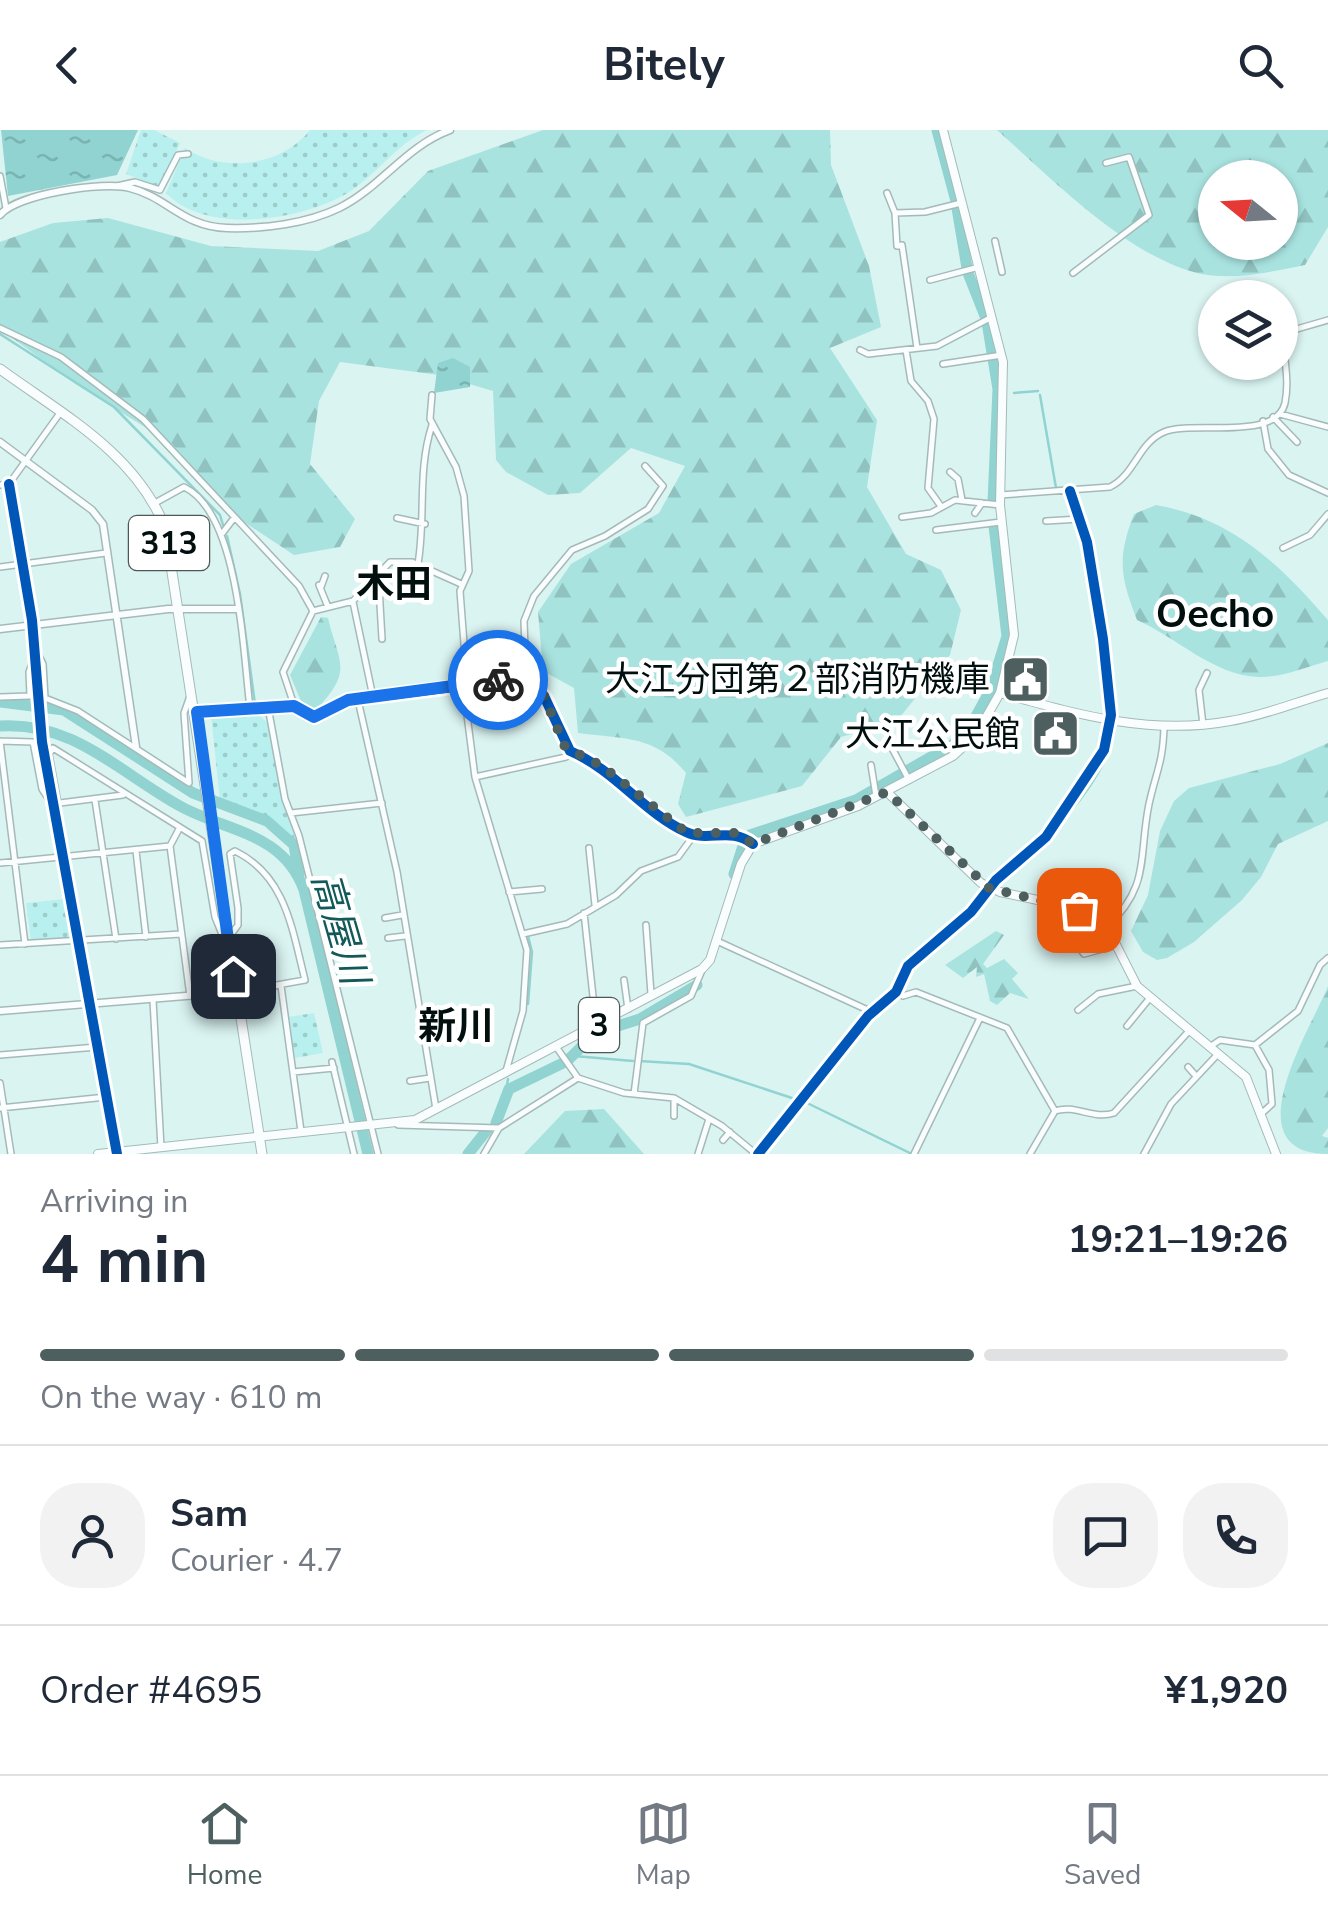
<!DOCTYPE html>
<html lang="en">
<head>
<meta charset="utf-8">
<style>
  :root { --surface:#fff; --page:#f2f2f3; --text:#1f2937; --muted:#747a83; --line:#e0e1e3; --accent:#4d5f5e }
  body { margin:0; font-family:"Nunito Sans","Noto Sans JP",sans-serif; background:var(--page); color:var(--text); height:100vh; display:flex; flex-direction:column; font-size:38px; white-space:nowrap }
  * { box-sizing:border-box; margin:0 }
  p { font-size:32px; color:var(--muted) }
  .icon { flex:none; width:55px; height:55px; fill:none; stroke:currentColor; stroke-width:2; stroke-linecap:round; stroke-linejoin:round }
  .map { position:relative; height:1024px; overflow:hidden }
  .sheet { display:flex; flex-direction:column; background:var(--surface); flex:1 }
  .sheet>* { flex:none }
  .needle { width:65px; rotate:288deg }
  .tools { position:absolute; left:1198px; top:30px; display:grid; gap:20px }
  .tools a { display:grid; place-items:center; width:100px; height:100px; border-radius:50%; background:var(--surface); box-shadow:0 2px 8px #0004; font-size:50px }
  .pin { position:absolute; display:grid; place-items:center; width:85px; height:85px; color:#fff; margin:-42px; border-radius:20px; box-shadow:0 5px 15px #0006 }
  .courier { position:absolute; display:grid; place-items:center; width:100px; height:100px; margin:-50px; border:8px solid #1a73e8; border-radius:50%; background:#fff; color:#222; box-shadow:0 2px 12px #0007 }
  .overview em { font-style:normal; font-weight:700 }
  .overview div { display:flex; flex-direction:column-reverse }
  .overview { display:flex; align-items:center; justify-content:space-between; height:170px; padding:0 40px }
  h1 { font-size:65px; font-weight:700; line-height:75px }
  .bar { display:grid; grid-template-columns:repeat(4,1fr); gap:15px 10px; align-content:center; height:120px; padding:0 40px }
  .bar i { height:12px; border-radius:8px; background:var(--line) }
  .bar .selected { background:var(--accent) }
  .bar p { grid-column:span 4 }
  .line { display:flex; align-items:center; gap:25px; padding:0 40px; border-top:2px solid var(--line) }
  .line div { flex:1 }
  .round { display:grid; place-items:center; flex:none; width:105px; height:105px; border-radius:40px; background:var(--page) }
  header { display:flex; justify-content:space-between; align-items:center; height:130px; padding:0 40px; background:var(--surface); font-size:45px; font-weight:700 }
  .tab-bar { display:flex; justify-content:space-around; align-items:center; height:140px; border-top:2px solid var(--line); background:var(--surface); font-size:28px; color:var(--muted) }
  .tab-bar a { display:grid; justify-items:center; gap:5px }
  .tab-bar .selected { color:var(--accent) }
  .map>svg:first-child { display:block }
  .forest { fill:url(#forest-firs); fill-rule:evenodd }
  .park { fill:url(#park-dots) }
  .water { fill:url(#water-ripples) }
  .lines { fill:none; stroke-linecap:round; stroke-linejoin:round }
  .stream { stroke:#90d3d0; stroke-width:2.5 }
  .river { stroke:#90d3d0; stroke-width:11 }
  .minor-casing { stroke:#a5bab8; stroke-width:8 }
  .tertiary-casing { stroke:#a5bab8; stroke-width:9 }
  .secondary-casing { stroke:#a5bab8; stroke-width:10 }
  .primary-casing { stroke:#a5bab8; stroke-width:10 }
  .trunk-casing { stroke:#a5bab8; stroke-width:11 }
  .minor { stroke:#f9fdfd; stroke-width:5 }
  .tertiary { stroke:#f9fdfd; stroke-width:6 }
  .secondary { stroke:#f9fdfd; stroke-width:8 }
  .primary { stroke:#f9fdfd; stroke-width:8 }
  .trunk { stroke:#f9fdfd; stroke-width:9 }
  .cycleway-casing { stroke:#fff; stroke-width:16 }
  .cycleway { stroke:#0057b8; stroke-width:10 }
  .done { stroke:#4d5f5e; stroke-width:10; stroke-dasharray:0 18 }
  .route { stroke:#1a73e8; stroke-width:12 }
  .labels { text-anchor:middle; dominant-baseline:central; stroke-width:9; stroke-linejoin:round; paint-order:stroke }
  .shield { fill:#fff; stroke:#4d5756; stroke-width:2.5 }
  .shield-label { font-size:32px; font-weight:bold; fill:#010f0e }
  .poi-label { font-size:35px; fill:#010f0e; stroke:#fff; text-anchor:end }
  .neighbourhood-label { font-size:38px; font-weight:bold; fill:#010f0e; stroke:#fff }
  .water-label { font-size:38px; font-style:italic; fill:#125a59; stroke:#fff }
  .quarter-label { font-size:40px; font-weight:bold; fill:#010f0e; stroke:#fff }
</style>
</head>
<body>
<header><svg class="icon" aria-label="back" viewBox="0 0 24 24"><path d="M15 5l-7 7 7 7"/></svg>Bitely<svg class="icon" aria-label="search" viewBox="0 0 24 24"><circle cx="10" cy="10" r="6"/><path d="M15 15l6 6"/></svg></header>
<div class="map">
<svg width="1328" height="1024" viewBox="0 0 1328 1024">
  <defs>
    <pattern id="forest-firs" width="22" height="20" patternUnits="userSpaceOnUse" patternTransform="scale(2.5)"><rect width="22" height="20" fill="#a9e3e0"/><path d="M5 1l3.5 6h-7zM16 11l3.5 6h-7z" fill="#90c2bf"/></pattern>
    <pattern id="park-dots" width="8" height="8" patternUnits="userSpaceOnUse" patternTransform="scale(2.5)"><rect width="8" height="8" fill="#b7f0ee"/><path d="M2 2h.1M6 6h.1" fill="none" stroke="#9ccdcb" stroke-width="1.8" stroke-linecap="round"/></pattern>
    <pattern id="water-ripples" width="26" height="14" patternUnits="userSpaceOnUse" patternTransform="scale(2.5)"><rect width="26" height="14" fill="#90d3d0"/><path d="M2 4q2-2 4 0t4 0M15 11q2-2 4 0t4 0" fill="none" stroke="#7ab4b1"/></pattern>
  </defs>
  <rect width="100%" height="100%" fill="#daf4f2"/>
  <path class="forest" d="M543,0H830L831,35L869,136L881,197L830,218L877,290L867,357L906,424L941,440L961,480L950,525L896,592L841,607L802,656L686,687L678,674L686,643C655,605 624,609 578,603L574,558L543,541L538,482L571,434L659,383L685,336L631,318L580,363L548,365L506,342L496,330L493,261L439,245L340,232L319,271L310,334L355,389L340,417L294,425L235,386L172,314L77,255L0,199V112L53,93L108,88L211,116L318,121L369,101L428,41Z
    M997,0H1328V97L1305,135C1269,142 1226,153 1190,141C1121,120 1050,47 997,0ZM1215,48H1280V112H1215Z
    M1156,375C1231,388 1279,433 1328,490V531C1306,537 1281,548 1258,547C1213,545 1176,507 1137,490C1120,446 1117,428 1134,384Z
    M321,487L328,488C339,534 354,540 316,580L303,576L290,545Z
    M1328,613V691L1278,714L1261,747L1242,770L1194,812L1167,828L1157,830L1143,822L1131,801L1148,765L1160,701L1174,671L1189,658L1280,634Z
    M996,801L1004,805L983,834L987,838L1004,829L1018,843L1012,849L1029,869L1010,863L997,875L990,871L984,844L976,847L977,837L963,848L945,835Z
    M1328,856V998L1322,1006L1328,1008V1024C1230,1024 1312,897 1328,856Z
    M604,979L644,1024H524L565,981Z"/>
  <path class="park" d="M141,0H154L180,13L160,57L126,44Z
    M310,0H427C397,14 377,44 349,62C304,90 207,106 166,63L185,18C223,44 282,36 310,0Z
    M255,582L269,594L282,668L296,705L291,709L265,686L220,670L211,585Z
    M65,769L72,808L31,811L26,773Z
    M314,883L323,923L295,928L288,887Z"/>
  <path class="water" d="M1,0H138L117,45L8,66Z
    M453,228L470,237V257L434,263L438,233Z"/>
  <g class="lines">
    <path class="stream" d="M0,204L114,277L220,385L223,395
      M1014,263L1038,261
      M1040,265L1056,358H1060
      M1074,363L1081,386
      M227,406L240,464L255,574
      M1094,442L1102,488
      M1106,516L1116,586
      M293,706L297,720
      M998,754C1039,718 1106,655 1115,599
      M891,869L898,866L918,832L964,793
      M528,874L532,822L528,806
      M878,881L803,971L910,1023
      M574,926L633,931
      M639,931L689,934L795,969
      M506,961L508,949"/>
    <path class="river" d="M937,0L956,71
      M957,78L967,138
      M968,143L985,186
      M987,192L998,259L993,372
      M0,572L64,580L193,663L267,691L294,715L299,745
      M0,596C73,591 120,643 180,676C227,702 283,702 304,760L368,1024
      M750,705L856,670L964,608L990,561L1007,506L994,396
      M734,744L745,710
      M608,899L640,889L697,855
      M569,929L598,901
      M496,993L509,959L563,933
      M468,1024L487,1000"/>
    <defs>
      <path id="minor" d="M0,46L6,78
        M117,56L135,52L160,60L178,25L188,24
        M887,63L895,83L897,116L902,115L917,218
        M895,83L925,82L961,73
        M995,111L1002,142
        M1073,143L1149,85L1129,27L1106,33
        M930,150L979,137
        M1280,181L1288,199
        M0,198L61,227L143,289L299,456L313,481L283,542L294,575
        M860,220L868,224L937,216L990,188
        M906,220L911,251L928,271L934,289L928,358L940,375
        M943,234L1002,225
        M432,265L430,289L456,337L464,366L469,441L460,461L467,553
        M1280,284L1328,297
        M1273,287L1297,312
        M1263,291L1268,319L1289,345L1328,363
        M950,342L958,349L962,370
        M0,355L9,354L60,283
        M1000,365L1110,357C1135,345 1138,313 1164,302C1192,290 1276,312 1285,273C1290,248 1283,227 1283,203L1328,190
        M155,373L184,357C239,383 243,522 250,578
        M975,383L982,373
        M902,387L931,383L955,370L1000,375
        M397,388L425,394
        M1046,391L1080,389
        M936,400L1001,392
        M221,405L234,388
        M1283,418L1310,405L1328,384
        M418,434C426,386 417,341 432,295
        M0,437L106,423
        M366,454L379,457L382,509
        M319,455L328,477
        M321,457L325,446
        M353,472L373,567
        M313,481L353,471L390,432H412L461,454
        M36,520L43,534L45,568L78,581L189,653L184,583L190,566
        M526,548L524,491L534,466L572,420L605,406L648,379L663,356L645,336
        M463,554L475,647L527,820L523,881L506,941
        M30,566L29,542L35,525
        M0,567L29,566
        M358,570L397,742L436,979
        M268,577L285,669L299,706L378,1024
        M197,582L294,576L314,587L348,570L526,548L544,566L570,621C615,640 643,682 686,702C709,713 730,696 753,714
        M1203,595L1199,560L1207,543
        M0,611L25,814
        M0,611L33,612L42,659L52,674
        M893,620L909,650
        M871,635L876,666
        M475,647L566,627L570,621
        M95,670L116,809
        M52,674L57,668L49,624L53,618L202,711L215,787L228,819
        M52,674L123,665
        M291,683L382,673
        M170,716L179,699
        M589,718L595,775
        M136,721L146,807
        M0,733L170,716L190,866
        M509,762L542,759
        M1060,775L1098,802L1108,799
        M584,783L596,894
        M385,788L402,785
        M1083,793L1074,811L1084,824L1117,815
        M646,795L651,864
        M1107,797C1151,755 1138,728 1149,674C1156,642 1163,633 1164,597
        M523,804L567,794L616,765L641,741L678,727L694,705
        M230,806L238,795V778L230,724L235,721C286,746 292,799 305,850L238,862
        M388,808L405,806
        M717,811L872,882
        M0,815L181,804
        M235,840L267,836
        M624,850L628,879
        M281,856L301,1001
        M896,862L903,866L916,862L1007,898L1055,981
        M153,870L161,1018
        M1078,880L1098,864L1137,856
        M1127,896L1149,869
        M1255,915L1298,881L1320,835L1328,828
        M1255,915L1269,940L1272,974L1261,984
        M1211,916L1220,910L1255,915
        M557,918L578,948
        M0,925L97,917
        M332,932L354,1024
        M1188,937L1196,946
        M293,942L334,938
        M410,951L430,948
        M0,953L11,1024
        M634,964L643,893L691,866L703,838
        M0,978L106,967
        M674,986V968
        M398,995L499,998L578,948L624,963L674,968L722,996L756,1024
        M723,1010L730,1002
        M484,1024L499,998
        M698,1024L709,989
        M758,1024L868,886L896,862L908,836L971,782L996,750L1046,707L1104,620L1111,585L1103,509L1087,412L1070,361
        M914,1024L980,888
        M1030,1024L1055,981C1075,974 1093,990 1114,983L1189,901
        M1144,1024L1171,974L1217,925"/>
      <path id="tertiary" d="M0,85C16,64 104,51 130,58C167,67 183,97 227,98C263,99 306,94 339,78C380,58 406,16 450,0
        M0,312L92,380L103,394L136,617
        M9,354L32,490L42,612L116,1022
        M0,499L168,479H237
        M0,881L235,862"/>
      <path id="secondary" d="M943,0L1003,232L1000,375L1014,505L1000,563
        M887,662L981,753L1000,762L1079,779L1107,797L1137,856L1246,947L1276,1024"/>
      <path id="primary" d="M98,1024L415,990L702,839L710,830L741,734L753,714L858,676L953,626L976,605L1000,563C1076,584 1150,606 1230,591C1263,586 1296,572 1328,563"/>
      <path id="trunk" d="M0,239C63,285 134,322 165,397L262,1024"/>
    </defs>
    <use href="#minor" class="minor-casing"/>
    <use href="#tertiary" class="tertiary-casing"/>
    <use href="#secondary" class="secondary-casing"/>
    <use href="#primary" class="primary-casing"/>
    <use href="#trunk" class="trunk-casing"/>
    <use href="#minor" class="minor"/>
    <use href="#tertiary" class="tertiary"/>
    <use href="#secondary" class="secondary"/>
    <use href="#primary" class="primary"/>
    <use href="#trunk" class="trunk"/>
    <defs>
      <path id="cycleway" d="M9,354L32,490L42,612L117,1024
        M197,582L294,576L314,587L348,570L526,548L544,566L570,621C615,640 643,682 686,702C709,713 730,696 753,714
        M758,1024L868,886L896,862L908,836L971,782L996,750L1046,707L1104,620L1111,585L1103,509L1087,412L1070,361"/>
    </defs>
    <use href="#cycleway" class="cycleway-casing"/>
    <use href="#cycleway" class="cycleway"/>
  </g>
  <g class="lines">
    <path class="done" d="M498,550L528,548L544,566L565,617L602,636L687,703H736L753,714L887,662L989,758L1079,780"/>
    <path class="route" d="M233,846L197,582L294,576L314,587L348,570L498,550"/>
  </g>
  <defs>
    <symbol id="civic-square" viewBox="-11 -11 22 22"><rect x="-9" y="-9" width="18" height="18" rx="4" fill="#4d5f5e" stroke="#fff"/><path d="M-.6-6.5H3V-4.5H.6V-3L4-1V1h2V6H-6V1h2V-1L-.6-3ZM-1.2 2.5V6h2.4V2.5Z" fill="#fff"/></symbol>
  </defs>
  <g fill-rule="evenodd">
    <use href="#civic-square" x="998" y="522" width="55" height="55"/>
    <use href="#civic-square" x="1028" y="576" width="55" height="55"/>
  </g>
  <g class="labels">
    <g class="shield">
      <rect x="129" y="386" width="80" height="54" rx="8"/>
      <rect x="579" y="868" width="40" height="54" rx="8"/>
    </g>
    <g class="shield-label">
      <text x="169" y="413">313</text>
      <text x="599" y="895">3</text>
    </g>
    <g class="poi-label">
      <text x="990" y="549">大江分団第２部消防機庫</text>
      <text x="1020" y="604">大江公民館</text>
    </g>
    <g class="neighbourhood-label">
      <text x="394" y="454">木田</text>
      <text x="456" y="896">新川</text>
    </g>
    <g class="water-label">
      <text transform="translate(340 798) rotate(74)">高屋川</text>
    </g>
    <g class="quarter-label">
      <text x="1215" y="484">Oecho</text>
    </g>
  </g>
</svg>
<div class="tools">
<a><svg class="needle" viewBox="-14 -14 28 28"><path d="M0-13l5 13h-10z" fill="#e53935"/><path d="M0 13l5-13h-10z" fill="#747a83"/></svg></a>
<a><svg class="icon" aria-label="layers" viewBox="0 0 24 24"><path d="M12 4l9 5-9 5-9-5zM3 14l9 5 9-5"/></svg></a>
</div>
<div class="pin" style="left:1079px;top:780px;background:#ea580c"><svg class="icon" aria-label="bag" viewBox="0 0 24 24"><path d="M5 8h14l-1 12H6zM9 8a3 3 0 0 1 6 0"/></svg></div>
<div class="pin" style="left:233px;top:846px;background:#1f2937"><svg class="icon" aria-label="home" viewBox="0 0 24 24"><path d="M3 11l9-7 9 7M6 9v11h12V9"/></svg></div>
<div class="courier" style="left:498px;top:550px"><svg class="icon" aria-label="bike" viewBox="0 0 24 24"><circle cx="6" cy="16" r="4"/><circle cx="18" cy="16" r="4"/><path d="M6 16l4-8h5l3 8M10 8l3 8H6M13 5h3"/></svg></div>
</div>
<section class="sheet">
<div class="overview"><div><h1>4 min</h1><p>Arriving in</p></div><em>19:21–19:26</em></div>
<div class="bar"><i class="selected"></i><i class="selected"></i><i class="selected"></i><i></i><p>On the way · 610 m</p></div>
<div class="line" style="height:180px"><a class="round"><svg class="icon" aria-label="person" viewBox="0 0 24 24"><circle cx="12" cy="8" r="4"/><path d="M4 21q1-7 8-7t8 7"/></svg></a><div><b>Sam</b><p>Courier · 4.7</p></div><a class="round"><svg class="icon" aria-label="chat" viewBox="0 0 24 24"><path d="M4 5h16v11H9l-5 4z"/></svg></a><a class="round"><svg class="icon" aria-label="phone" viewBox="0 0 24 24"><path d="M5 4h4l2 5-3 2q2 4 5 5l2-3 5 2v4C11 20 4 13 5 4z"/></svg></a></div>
<div class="line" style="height:130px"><div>Order #4695</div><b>¥1,920</b></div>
</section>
<nav class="tab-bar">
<a class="selected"><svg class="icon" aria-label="home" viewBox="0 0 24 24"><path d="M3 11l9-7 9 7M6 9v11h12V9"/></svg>Home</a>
<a><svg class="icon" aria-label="map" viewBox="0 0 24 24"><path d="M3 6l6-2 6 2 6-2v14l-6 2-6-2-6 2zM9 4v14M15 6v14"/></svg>Map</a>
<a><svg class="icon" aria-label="saved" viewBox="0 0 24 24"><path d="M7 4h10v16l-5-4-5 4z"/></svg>Saved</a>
</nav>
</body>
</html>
